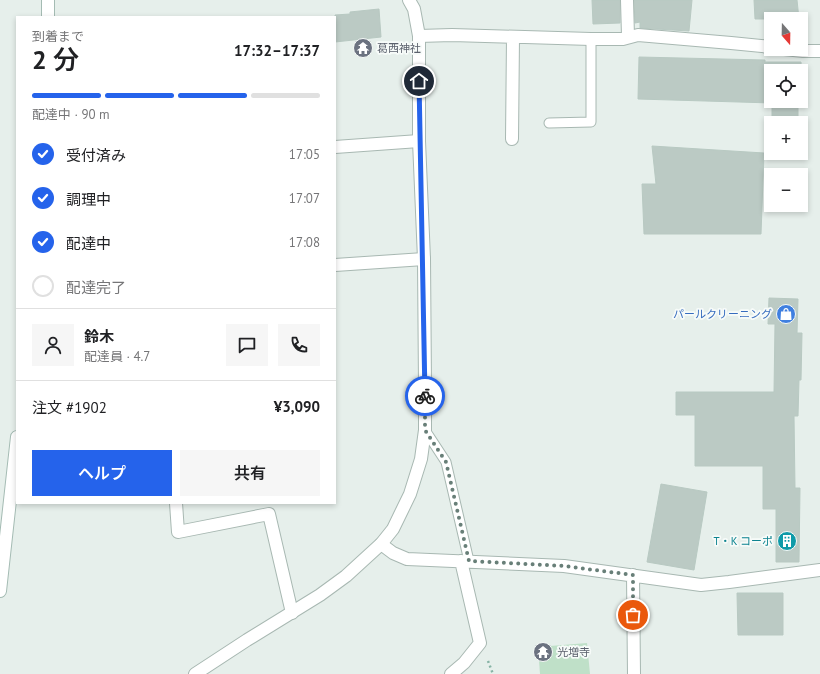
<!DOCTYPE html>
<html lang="ja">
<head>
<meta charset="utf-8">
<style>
  :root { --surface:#fff; --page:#f6f6f6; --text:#202124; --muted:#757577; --line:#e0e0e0; --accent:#2563eb }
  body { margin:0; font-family:"PT Sans","Noto Sans JP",sans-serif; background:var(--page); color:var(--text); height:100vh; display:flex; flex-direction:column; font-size:15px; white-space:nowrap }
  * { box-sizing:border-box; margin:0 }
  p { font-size:13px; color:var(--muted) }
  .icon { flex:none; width:22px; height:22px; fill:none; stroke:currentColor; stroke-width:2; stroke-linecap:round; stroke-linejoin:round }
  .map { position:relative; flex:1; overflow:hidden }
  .sheet { position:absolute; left:16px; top:16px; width:320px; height:488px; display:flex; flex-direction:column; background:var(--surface); border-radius:0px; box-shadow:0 2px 6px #0003 }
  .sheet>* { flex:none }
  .needle { width:26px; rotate:160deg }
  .fabs { position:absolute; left:764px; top:12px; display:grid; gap:8px }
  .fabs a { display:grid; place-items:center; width:44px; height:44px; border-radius:0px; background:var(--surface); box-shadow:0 2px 6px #0003; font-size:20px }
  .pin { position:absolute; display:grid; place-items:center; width:34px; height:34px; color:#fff; margin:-17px; border:2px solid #fff; border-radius:50%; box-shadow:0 1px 4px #0007 }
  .courier { position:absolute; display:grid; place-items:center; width:40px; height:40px; margin:-20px; border:3px solid #2563eb; border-radius:50%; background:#fff; color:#222; box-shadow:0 1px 5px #0007 }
  .head em { font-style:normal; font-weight:600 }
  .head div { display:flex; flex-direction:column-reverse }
  .head { display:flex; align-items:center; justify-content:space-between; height:68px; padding:0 16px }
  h1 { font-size:26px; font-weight:600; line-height:30px }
  .bar { display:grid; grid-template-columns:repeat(4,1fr); gap:6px 4px; align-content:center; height:48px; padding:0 16px }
  .bar i { height:5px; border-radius:3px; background:var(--line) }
  .bar .active { background:var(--accent) }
  .bar p { grid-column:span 4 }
  .line { display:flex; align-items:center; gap:10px; padding:0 16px; border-top:1px solid var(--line) }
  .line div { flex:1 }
  .round { display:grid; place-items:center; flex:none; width:42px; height:42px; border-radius:0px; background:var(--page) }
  ol { padding:0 16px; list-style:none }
  li { display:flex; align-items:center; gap:12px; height:44px }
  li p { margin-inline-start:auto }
  li .icon { padding:4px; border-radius:50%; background:var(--accent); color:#fff; stroke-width:4 }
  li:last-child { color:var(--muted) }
  li i { width:22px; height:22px; border:2px solid var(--line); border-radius:50% }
  .primary-button { display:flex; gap:8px; margin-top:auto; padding:8px 16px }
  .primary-button a { flex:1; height:46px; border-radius:0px; background:var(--accent); color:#fff; font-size:16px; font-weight:600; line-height:46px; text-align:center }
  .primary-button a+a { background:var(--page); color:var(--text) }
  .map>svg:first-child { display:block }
  .green { fill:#bfe0c8 }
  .building { fill:#bbcac4; stroke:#b8c9c2 }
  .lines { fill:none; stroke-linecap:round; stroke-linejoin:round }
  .service-casing { stroke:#a8b8b2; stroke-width:11 }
  .minor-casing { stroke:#a8b8b2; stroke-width:14 }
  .tertiary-casing { stroke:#a8b8b2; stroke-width:14 }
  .secondary-casing { stroke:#a4bbb3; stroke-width:14 }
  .path { stroke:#86b3a5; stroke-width:2.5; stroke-dasharray:2 3; stroke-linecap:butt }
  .service { stroke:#fff; stroke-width:9 }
  .minor { stroke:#fff; stroke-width:12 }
  .tertiary { stroke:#fff; stroke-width:12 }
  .secondary { stroke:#fff; stroke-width:12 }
  .done { stroke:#687f78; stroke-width:4; stroke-dasharray:0 7.2 }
  .route { stroke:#2563eb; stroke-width:5 }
  .labels { text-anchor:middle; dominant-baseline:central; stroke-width:3.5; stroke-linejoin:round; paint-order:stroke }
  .worship-label { font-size:11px; fill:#5b616d; stroke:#f7fbf9; text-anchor:start }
  .shop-label { font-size:11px; fill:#366cbe; stroke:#f7fbf9; text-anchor:end }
  .culture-label { font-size:11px; fill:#0d838f; stroke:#f7fbf9; text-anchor:end }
</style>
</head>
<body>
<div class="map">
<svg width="820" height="674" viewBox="0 0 820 674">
  <rect width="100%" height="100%" fill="#e6efeb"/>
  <path class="green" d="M587,643L590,674H540L538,647Z"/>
  <path class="building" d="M592,0H620V23L593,24Z
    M634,0H692L689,31L640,28V22L635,23Z
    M754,0H797L799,19H755Z
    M379,9L381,37L335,42V15L350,14V12Z
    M639,57L765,60V62H801L802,88L801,71H771V101H798V121H772V103L638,99Z
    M652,146L764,153L761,234H644L642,184H656Z
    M769,298L798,299L797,333H802L801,380H799L798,416H794L795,488H800L799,562H776V509H763V466H695V415H676V392H774L775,324H768Z
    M661,484L707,492L694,570L647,562Z
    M737,593H783V635H738Z"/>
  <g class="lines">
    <defs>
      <path id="service" d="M549,123L591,122V39
        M425,430L446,462L469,561"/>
      <path id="minor" d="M627,0L628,36
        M419,36L452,35L591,39H623L638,35L731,43L771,47
        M784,49L803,51H820
        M512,139L513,37
        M335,147L419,141
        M335,265L424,259
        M176,503L178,532L269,514L292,613
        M381,544L393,553L407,559L564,566L701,585L729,582L820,570
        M633,575L634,674
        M451,674L464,663L480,643L461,561"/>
      <path id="tertiary" d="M195,674L247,640L320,595L346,576L381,544L393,529L410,494L421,459L425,430V387L424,259L419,141V36L414,9L409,0"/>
      <path id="secondary" d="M48,17V0
        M0,591L17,437"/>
    </defs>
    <use href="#service" class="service-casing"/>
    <use href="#minor" class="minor-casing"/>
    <use href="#tertiary" class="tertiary-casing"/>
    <use href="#secondary" class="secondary-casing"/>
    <path class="path" d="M488,661L493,674"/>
    <use href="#service" class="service"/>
    <use href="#minor" class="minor"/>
    <use href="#tertiary" class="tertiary"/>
    <use href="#secondary" class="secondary"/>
  </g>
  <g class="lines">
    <path class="done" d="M425,396V430L446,462L469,561L564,566L633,575V615"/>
    <path class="route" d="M419,81L425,396"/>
  </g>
  <defs>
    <symbol id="temple-disc" viewBox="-11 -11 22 22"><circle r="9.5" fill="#6b7280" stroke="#f7fbf9"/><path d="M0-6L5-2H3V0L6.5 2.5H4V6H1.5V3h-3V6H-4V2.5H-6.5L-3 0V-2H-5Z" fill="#fff"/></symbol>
    <symbol id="shop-disc" viewBox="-11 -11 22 22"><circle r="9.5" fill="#3f7fe0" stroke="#f7fbf9"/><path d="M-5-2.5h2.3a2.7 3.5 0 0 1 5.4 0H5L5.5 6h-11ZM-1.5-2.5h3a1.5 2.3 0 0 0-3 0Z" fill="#fff"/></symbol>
    <symbol id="building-disc" viewBox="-11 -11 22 22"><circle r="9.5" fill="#0f9aa8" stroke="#f7fbf9"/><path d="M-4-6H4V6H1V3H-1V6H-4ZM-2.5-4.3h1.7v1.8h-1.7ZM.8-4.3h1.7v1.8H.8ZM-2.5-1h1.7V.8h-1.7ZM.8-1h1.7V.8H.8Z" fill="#fff"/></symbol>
  </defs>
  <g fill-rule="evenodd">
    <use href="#temple-disc" x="352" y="37" width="22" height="22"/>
    <use href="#shop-disc" x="775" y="303" width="22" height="22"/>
    <use href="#building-disc" x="776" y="530" width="22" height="22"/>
    <use href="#temple-disc" x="532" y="641" width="22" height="22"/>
  </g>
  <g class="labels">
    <g class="worship-label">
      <text x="377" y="48">葛西神社</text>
      <text x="557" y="652">光増寺</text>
    </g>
    <g class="shop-label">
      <text x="772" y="314">パールクリーニング</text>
    </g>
    <g class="culture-label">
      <text x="773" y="541">T・K コーポ</text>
    </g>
  </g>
</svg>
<div class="fabs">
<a><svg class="needle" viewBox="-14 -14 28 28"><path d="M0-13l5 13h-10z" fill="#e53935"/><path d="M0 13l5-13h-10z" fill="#757577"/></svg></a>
<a><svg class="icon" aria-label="locate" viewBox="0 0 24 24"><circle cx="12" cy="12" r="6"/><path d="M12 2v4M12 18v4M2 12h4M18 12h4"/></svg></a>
<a>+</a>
<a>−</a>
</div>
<div class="pin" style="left:633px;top:615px;background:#ea580c"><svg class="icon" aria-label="bag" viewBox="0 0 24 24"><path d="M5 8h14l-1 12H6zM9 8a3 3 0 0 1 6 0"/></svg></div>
<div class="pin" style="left:419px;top:81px;background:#1f2937"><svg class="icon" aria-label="home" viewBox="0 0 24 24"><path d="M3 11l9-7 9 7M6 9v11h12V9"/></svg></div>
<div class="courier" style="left:425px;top:396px"><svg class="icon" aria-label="bike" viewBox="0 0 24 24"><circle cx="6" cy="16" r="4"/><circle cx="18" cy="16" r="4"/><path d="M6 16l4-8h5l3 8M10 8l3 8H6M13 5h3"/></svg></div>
<section class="sheet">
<div class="head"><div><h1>2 分</h1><p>到着まで</p></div><em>17:32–17:37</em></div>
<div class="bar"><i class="active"></i><i class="active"></i><i class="active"></i><i></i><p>配達中 · 90 m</p></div>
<ol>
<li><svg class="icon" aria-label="check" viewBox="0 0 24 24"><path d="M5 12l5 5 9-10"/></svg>受付済み<p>17:05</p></li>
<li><svg class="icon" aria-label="check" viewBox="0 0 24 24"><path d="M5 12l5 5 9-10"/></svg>調理中<p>17:07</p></li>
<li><svg class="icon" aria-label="check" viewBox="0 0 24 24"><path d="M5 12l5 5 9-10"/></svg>配達中<p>17:08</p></li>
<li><i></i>配達完了</li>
</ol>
<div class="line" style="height:72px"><a class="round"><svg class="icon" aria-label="person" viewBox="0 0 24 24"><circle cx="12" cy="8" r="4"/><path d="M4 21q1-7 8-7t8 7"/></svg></a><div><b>鈴木</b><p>配達員 · 4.7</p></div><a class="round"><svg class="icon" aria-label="chat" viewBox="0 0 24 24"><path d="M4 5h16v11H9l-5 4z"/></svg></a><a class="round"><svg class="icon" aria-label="phone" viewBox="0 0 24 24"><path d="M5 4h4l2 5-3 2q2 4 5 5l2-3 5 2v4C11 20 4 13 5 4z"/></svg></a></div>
<div class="line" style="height:52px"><div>注文 #1902</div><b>¥3,090</b></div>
<div class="primary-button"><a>ヘルプ</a><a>共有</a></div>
</section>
</div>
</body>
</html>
